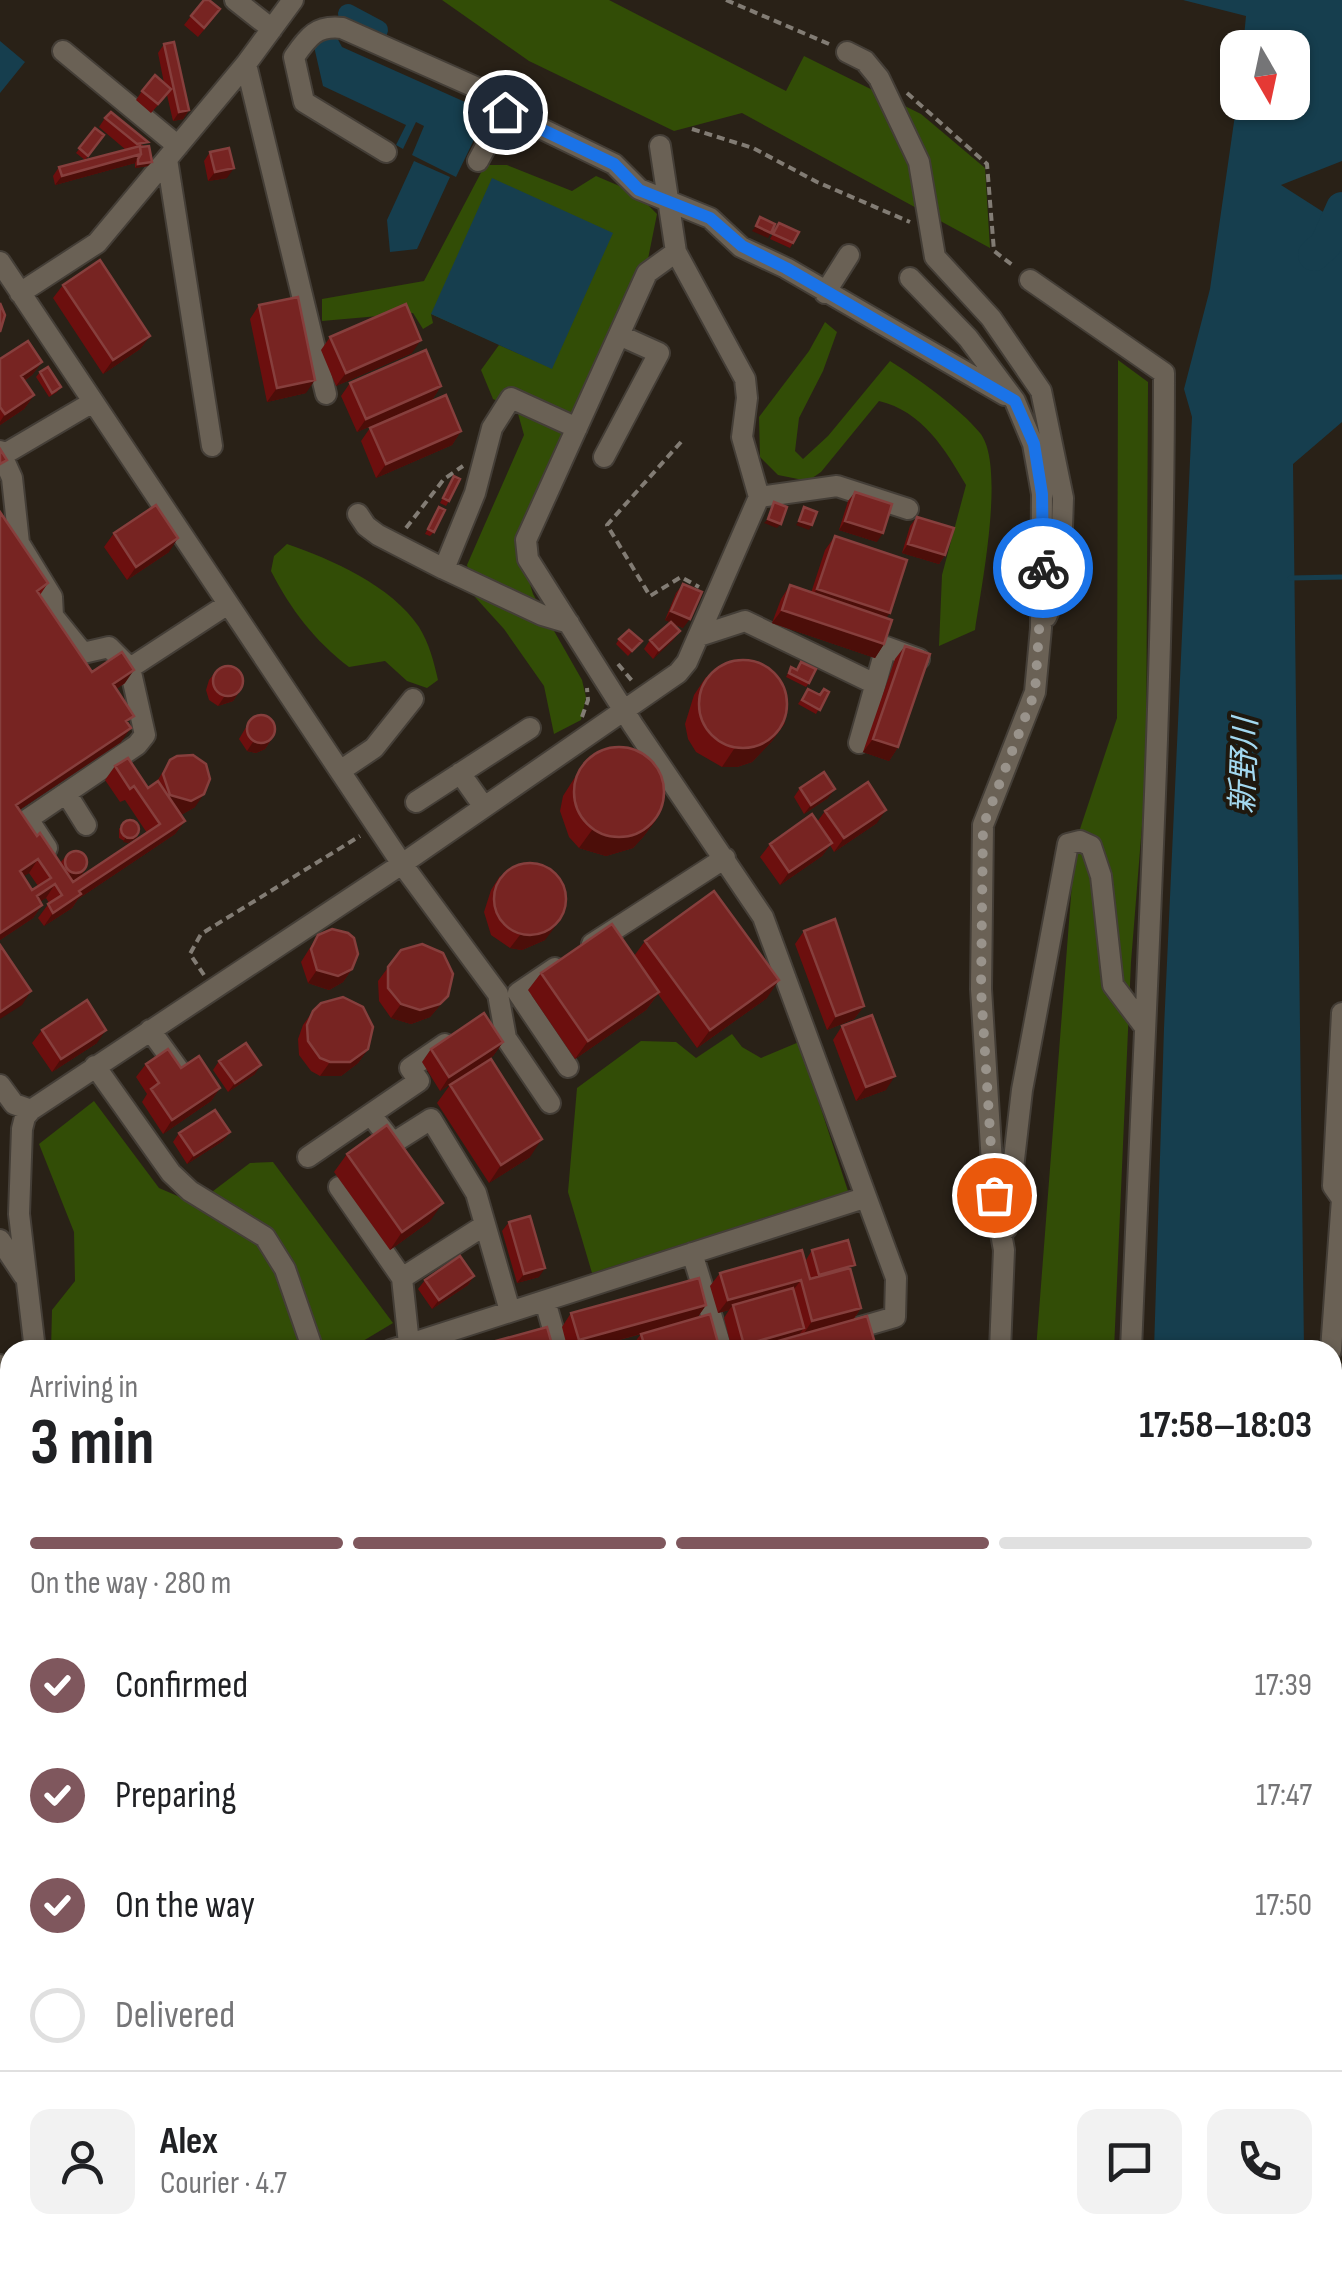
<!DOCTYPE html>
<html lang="en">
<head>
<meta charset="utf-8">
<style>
  :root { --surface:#fff; --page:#f2f2f2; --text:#202124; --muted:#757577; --line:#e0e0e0; --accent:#7f575d }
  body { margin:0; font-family:"Sofia Sans Condensed","Noto Sans JP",sans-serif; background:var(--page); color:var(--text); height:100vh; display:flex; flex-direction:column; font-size:38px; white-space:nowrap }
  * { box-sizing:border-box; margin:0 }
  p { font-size:32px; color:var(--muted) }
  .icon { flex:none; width:55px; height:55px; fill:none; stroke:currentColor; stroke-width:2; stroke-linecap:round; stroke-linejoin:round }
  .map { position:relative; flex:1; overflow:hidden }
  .side { position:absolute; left:0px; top:1340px; width:1342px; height:932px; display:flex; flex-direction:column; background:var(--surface); border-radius:30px 30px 0 0; box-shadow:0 2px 8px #0004 }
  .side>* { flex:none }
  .needle { width:65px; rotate:171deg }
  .controls { position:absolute; left:1220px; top:30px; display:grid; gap:20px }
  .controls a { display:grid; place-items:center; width:90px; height:90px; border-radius:20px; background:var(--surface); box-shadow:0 2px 8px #0004; font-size:50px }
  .pin { position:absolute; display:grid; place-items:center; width:85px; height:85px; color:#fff; margin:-42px; border:5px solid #fff; border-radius:50%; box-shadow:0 2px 10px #0007 }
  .courier { position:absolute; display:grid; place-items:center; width:100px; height:100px; margin:-50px; border:8px solid #1a73e8; border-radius:50%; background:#fff; color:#222; box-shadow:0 2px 12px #0007 }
  .overview em { font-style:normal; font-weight:700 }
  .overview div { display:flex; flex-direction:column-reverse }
  .overview { display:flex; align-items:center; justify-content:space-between; height:170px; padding:0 30px }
  h1 { font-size:65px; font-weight:700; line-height:75px }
  .bar { display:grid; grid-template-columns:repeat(4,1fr); gap:15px 10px; align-content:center; height:120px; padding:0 30px }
  .bar i { height:12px; border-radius:8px; background:var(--line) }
  .bar .on { background:var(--accent) }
  .bar p { grid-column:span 4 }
  .line { display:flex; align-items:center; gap:25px; padding:0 30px; border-top:2px solid var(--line) }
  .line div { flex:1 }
  .round { display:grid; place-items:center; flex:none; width:105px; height:105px; border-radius:20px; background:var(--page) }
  ol { padding:0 30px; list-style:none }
  li { display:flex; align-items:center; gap:30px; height:110px }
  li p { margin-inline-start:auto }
  li .icon { padding:10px; border-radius:50%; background:var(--accent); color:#fff; stroke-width:4 }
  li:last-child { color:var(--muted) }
  li i { width:55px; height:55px; border:5px solid var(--line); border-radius:50% }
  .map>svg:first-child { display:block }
  .green { fill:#324d06 }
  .water { fill:#163e4e }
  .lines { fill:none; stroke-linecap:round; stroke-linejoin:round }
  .stream { stroke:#163e4e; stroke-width:5 }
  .canal { stroke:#163e4e; stroke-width:20 }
  .river { stroke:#163e4e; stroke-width:32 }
  .minor-casing { stroke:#443e37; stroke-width:24 }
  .path { stroke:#827c74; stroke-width:4; stroke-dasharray:8 5; stroke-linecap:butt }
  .minor { stroke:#6a6155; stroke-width:20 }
  .wall { fill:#6c0f0e; fill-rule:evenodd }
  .shaded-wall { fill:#4c0e09 }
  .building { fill:#772422; stroke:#863f3d; stroke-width:2.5; fill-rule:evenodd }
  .done { stroke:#99938b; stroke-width:10; stroke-dasharray:0 18 }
  .route { stroke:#1a73e8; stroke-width:12 }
  .labels { text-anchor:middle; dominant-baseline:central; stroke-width:8; stroke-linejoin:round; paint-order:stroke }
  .water-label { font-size:32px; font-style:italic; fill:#a3d8ef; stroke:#1f180e }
</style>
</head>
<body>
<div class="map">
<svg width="1342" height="2271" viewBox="0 0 1342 2271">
  <rect width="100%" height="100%" fill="#292117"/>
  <path class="green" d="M442,0H609L786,91L804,56L921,114L985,168L990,248L742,113L674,131L529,61Z
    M485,165H507L572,191L596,176L636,193L657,214L646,269L518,545L533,594L582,680L586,697L581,720L554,734L544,686L504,629L475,597L467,565L524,435L517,410L493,399L481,370L499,345L552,368L431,314L433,323L423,329L413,313L322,321V299L424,281Z
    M825,322L837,332L823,371L799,418L795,451L803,459L828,436L890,361C916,377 961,409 980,433C1006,465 981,588 975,630L939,646L942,575L966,485C945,449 922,411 879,401L821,472L808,481L778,475L760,457L759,417L809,351Z
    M1118,360L1148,382L1146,776L1131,962L1114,1350H1036L1075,844L1117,718Z
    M287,544C331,559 392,586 419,627C429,643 434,662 438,680L427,688L407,681L385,661L349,667C314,640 291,610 271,571L274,556Z
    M732,1034L742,1047L761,1058L799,1042L848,1191L592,1273L568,1192L577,1088L641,1041L676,1042L696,1058Z
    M94,1101L159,1188L196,1204L250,1163L273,1162L393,1323L348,1350H51L52,1310L75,1281L74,1232L39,1144Z
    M0,1897H10V2129L0,2135Z
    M1332,2010L1342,2038V2085L1333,2061Z
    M554,2262H1311L1317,2271H554Z"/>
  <path class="water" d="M1183,0H1342V161L1281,185L1342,224V422L1293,464L1304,1350H1154L1164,1028L1192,417L1184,389L1210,289L1237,101L1292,102V48L1243,47L1246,16Z
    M335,34L342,47L474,106L481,125L456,177L412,155L424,126L416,122L403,149L396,145L406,125L323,86L313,42Z
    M0,41L25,62L0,93Z
    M414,161L450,177L417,249L390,252L387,220Z
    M492,178L613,233L552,369L431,314Z
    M0,1903L10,1911V2004L0,2008Z
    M1333,2061L1342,2085V2271H1317L1311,2263L1332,2262Z"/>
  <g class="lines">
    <path class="stream" d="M1290,578L1342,577
      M1332,1789L1342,1791"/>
    <path class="canal" d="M348,14L378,30"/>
    <path class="river" d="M1314,255L1326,244L1342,208"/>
    <defs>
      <path id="minor" d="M235,0L272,29
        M63,51L178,146
        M847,52L865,61L879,78L919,162L935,257L991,318L1041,391L1063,498L1060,585L1046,617
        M246,64L326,394
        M660,146L676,252L647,273L526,540L528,559L633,725L763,917L896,1278L895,1317L847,1331
        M386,152L304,102L294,57C308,37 316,25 342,28L484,91L505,111L614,164L639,189L710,218L741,247L786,268L1005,395
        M167,159L212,446
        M478,161L505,111
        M0,262L402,864L498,994L506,1038L550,1103
        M910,278L968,338L1015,401L1033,444L1042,494L1041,628L1035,692L983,825L981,989L994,1195L1004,1250L1000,1350
        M1030,280L1164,373C1164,699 1144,1025 1131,1350
        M20,293L97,243L246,64L293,0
        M825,293L849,255
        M0,451L12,478L19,543L52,597L53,616L83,653L109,647L130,668L145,735L137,745L28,819L47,848
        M3,455L93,402
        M604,457L659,353L619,335
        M759,497L837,486L908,509
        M358,514L366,526L378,535L444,569L542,615L569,623
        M444,569L475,493L492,428L511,398L577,428
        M699,636L745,621L875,684
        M130,668L228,604
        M859,743L886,647L919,659
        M340,771L374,748L413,699
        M460,773L484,807
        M66,793L86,825
        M416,802L530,728
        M592,944L725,858
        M555,968L518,993L568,1067
        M150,1030L179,1070
        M95,1066L171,1173L190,1191L265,1237L285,1269L313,1350
        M0,1085L14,1104L31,1110
        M371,1115L393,1143L431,1119L476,1193L510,1311
        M308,1157L419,1081L410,1068L445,1044
        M339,1187L402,1278
        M1006,1229L1022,1090L1068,844L1080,841L1091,846L1101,876L1113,985L1144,1026
        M0,1240L24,1276
        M692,1253L722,1350
        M545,1301L559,1350
        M409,1344L402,1278L485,1225
        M35,1350L19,1214L22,1129L25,1117L31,1110L402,864L678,673L687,662L759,497L742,437L747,398L745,379L676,252
        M391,1350L864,1198
        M1331,1350L1342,1199L1333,1186L1342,1013
        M0,1365V1381
        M0,1454L10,1458
        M0,1526L10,1488
        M0,1843H10
        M1332,1957L1342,1986
        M0,2167L10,2161
        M0,2229L10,2232
        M33,2262L34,2271
        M542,2262L545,2271
        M789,2262L792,2271
        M177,2271H218"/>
    </defs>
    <use href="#minor" class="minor-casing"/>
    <path class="path" d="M726,0L829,44
      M907,93L987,164L994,251L1015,267
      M692,129L753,148L817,182L910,222
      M681,442L607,525L650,596L681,577L699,587
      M406,528L444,479L463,466
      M618,664L633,682
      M582,717L588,700L587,688
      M204,975L190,954L201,934L360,836
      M0,1901L10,1906
      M0,2193L10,2194"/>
    <use href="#minor" class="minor"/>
  </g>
  <path class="wall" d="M191,16L214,18L198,37L184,25Z
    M164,44L189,110L183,119L173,121L167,95L151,113L136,100L142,91L164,83L158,53Z
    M105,118L145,147L148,166L135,168V163L55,185L53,176L59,167L126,150L99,127Z
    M95,128L104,135L85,160L76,153Z
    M210,152L227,178L208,181L204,161Z
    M779,223L793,243L790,248L770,239Z
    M63,285L150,336L140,349L103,374L53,298Z
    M259,305L306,393L267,402L250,319Z
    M330,337L412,353L336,386L321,350Z
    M0,359L42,362L32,375L24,381L34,395L24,409L0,425Z
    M40,372L61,387L57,392L49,397L36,377Z
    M350,383L441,386L432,400L357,432L341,396Z
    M370,428L461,431L452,445L376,478L361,441Z
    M454,476L449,501L446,506L440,503Z
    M855,492L877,542L839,530L848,501Z
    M439,507L434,532L430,536L425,534Z
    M0,512L48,583L40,595L92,672L125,683L116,689L128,724L121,742L19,810L37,836L60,863L66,856L81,876L147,833L125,800L120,802L105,780L115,766L148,788L156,783L170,760L195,807L181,815L185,821L175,834L78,899L72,908L44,926L38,918L49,903L46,898L40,901L42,905L33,918L0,940ZM29,873L38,886L32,890L23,876Z
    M917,517L945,555L939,564L902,553L910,526Z
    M114,533L169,552L127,580L104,547Z
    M835,536L886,618L884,644L875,658L772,623L781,599L790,585L811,593L825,550Z
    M683,584V628L673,624L680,631L673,640L653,659L644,649L650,640L670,622L665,620L676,593Z
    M619,639L642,641L628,656L616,644Z
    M905,646L898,747L889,761L863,752L895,659Z
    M801,662L809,683L806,687L786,677L791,667L796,670Z
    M216,671L239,692L233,701L218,706L209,700L206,690L209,680Z
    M706,677L785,723L772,741L752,762L737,767H722L696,752L688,739L685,724L694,695Z
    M808,689L819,695L829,692L816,714L798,704Z
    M252,717L271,740L265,749L256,753L247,751L239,739Z
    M582,766L656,820L643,837L633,848L606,856L579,848L569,837L560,811L563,796Z
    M800,788L828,798L804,814L794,797Z
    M825,811L877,823L834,852L830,845L822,856L780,885L760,857L770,844L817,822Z
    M126,820L139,833L136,838L128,843L119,838V829Z
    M500,876L545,940L522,950L510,948L491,935L484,912L491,890Z
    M804,931L864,1006L854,1019L827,1030L795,944Z
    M318,935L352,969L343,982L329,990L308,983L301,962Z
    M645,941L767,998L697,1048L658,994L646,1010L575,1059L528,990L541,973L634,956Z
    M401,950L448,996L430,1017L411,1024L391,1018L379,1001L378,981Z
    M313,1011L368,1049L358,1063L341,1076H320L311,1071L299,1055L298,1039L303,1025Z
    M842,1026L886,1090L856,1101L833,1040Z
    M42,1030L97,1043L52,1072L32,1043Z
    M503,1042L493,1056L440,1091L422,1062L431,1049Z
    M219,1061L255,1074L228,1092L213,1070Z
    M146,1064L181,1068L220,1088L211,1101L163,1134L142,1102L147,1094L136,1077Z
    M450,1085L530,1157L489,1183L437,1103Z
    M230,1132L223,1141L187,1164L173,1142L179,1133Z
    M347,1154L430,1221L390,1250L334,1172Z
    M509,1222L539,1277L517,1283L502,1231Z
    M812,1250L851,1271L861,1308L853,1320L877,1350H732L724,1318L729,1310L718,1313L710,1286L720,1273L810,1279L806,1260Z
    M474,1276L468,1285L432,1309L418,1289L425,1280Z
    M706,1305L697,1318L720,1350H632L631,1347L641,1334L583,1350H568L562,1327L571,1313Z
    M1342,1860V1886L1333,1883Z
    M319,2262H505L507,2271H325Z"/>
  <path class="shaded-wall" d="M189,110L183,119L173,121L179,112Z
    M141,154L135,163L55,185L62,176Z
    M152,162L148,166L135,168L138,164Z
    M234,168L227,178L208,181L215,172Z
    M756,226L771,233L768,238L752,231Z
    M150,336L140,349L103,374L113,360Z
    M421,340L412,353L336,386L346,373Z
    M42,362L32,375L11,389L21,376Z
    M315,380L306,393L267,402L277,388Z
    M441,386L432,400L357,432L366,419Z
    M34,395L24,409L0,425V422L5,414Z
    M461,431L452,445L376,478L386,464Z
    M768,519L781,524L777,528L764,523Z
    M799,521L812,525L809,530L796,525Z
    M845,521L883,533L877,542L839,530Z
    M178,538L169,552L127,580L136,567Z
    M908,544L945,555L939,564L902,553Z
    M817,589L890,613L880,626L808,602Z
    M782,610L884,644L875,658L772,623Z
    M671,611L690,619L683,628L665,620Z
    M680,631L673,640L653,659L659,650Z
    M134,670L125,683L103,698L113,684Z
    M239,692L233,701L218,706L224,697Z
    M785,723L772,741L752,762L737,767H722L734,749Z
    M131,728L121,742L7,818L16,805Z
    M873,739L898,747L889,761L863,752Z
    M271,740L265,749L256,753L247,751L253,742Z
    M835,789L828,798L804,814L811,805Z
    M204,794L195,807L181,815L160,808L170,795Z
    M886,810L877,823L834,852L844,838Z
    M656,820L643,837L633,848L606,856L579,848L592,830Z
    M185,821L175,834L78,899L72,908L44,926L53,913L79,891Z
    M139,833L136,838L128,843L123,842L126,837Z
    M832,843L822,856L780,885L789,872Z
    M38,859L29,873L10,885L20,871Z
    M87,867L81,876L71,883L64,881L71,872Z
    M55,884L46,898L27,910L37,896Z
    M42,905L33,918L0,940V933Z
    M555,927L545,940L522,950L510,948L520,935Z
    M352,969L343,982L329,990L308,983L317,970Z
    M779,980L767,998L697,1048L710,1030Z
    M31,991L22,1005L0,1019V1012Z
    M659,992L646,1010L575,1059L588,1041Z
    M448,996L430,1017L411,1024L391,1018L401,1004Z
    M864,1006L854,1019L827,1030L836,1016Z
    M106,1030L97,1043L52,1072L61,1059Z
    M503,1042L493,1056L440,1091L449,1077Z
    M368,1049L358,1063L341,1076H320L330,1062Z
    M261,1065L255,1074L228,1092L235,1083Z
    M895,1076L886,1090L856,1101L866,1087Z
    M220,1088L211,1101L163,1134L172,1120Z
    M230,1132L223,1141L187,1164L194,1155Z
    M542,1139L530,1157L489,1183L501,1165Z
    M443,1203L430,1221L390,1250L402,1232Z
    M545,1268L539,1277L517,1283L524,1274Z
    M474,1276L468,1285L432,1309L439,1300Z
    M801,1280L791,1293L733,1305L729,1310L718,1313L728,1300Z
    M706,1305L697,1318L583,1350H572L579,1340Z
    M861,1308L852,1321L803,1335L812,1321Z
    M804,1328L794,1342L753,1348L752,1350H741L744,1345Z
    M1339,1874L1342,1875V1886L1333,1883Z"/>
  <path class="building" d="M204,0H209L220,9L204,28L191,16Z
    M174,42L189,110L179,112L164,44Z
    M155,75L171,89L158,104L142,91Z
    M111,112L148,142L137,144L105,118Z
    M95,128L104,135L88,156L79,148Z
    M140,146L141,154L62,176L59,167Z
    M149,146L152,162L138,164V159L141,154L140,147Z
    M229,148L234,168L215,172L210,152Z
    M760,217L775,224L771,233L756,226Z
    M779,223L799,232L793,243L773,234Z
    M100,260L150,336L113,360L63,285Z
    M298,297L315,380L277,388L259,305Z
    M0,303L5,315L0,332Z
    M406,304L421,340L346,373L330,337Z
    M28,341L42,362L21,376L34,395L5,414L0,407V359Z
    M426,350L441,386L366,419L350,383Z
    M48,367L61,387L52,393L40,372Z
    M446,395L461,431L386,464L370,428Z
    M0,449L7,460L0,464Z
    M454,476L460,479L449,501L443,498Z
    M855,492L892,504L883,533L845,521Z
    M774,502L787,507L781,524L768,519Z
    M156,505L178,538L136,567L114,533Z
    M439,507L445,510L434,532L428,529Z
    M804,507L817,512L812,525L799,521Z
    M0,512L48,583L37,591L92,672L122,652L134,670L113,684L134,716L126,721L131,728L16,805L37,836L40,833L73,882L160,824L134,786L130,789L115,766L128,758L148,788L158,781L185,821L79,891L81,894L53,913L48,904L62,895L55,884L37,896L42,905L0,933ZM38,859L51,878L32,890L20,871Z
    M917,517L954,528L945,555L908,544Z
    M835,536L907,560L890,613L817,589Z
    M683,584L702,592L690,619L671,611Z
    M790,585L892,620L884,644L782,610Z
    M671,622L680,631L659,650L650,640Z
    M629,630L642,641L632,651L619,639Z
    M905,646L930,654L898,747L873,739Z
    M699 704a44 44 0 1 1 88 0a44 44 0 1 1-88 0Z
    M801,662L816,669L809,683L789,673L791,667L797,670Z
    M213 681a15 15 0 1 1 30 0a15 15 0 1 1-30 0Z
    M808,689L820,695L824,689L829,692L820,710L802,700Z
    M247 729a14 14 0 1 1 28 0a14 14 0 1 1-28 0Z
    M574 792a45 45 0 1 1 90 0a45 45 0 1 1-90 0Z
    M193,755L206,764L210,779L204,794L191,801L170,795L163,774L170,760L177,756Z
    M824,772L835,789L811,805L800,788Z
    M868,782L886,810L844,838L825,811Z
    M812,814L832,843L789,872L770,844Z
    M121 829a9 9 0 1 1 18 0a9 9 0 1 1-18 0Z
    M65 862a11 11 0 1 1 22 0a11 11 0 1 1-22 0Z
    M494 899a36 36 0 1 1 72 0a36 36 0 1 1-72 0Z
    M714,891L779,980L710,1030L645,941Z
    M835,919L864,1006L836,1016L804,931Z
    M612,924L659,992L588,1041L541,973Z
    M332,929L348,933L354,938L358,954L352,969L338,976L317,970L311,949L318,935Z
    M422,944L443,953L453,974L448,996L440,1004L420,1010L401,1004L388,988V967L401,950Z
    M0,945L31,991L0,1012Z
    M343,997L363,1007L373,1027L368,1049L350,1062H330L320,1058L308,1041L307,1025L313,1011L321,1003Z
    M87,1000L106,1030L61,1059L42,1030Z
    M484,1013L503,1042L449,1077L431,1049Z
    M872,1015L895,1076L866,1087L842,1026Z
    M246,1043L261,1065L235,1083L219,1061Z
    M168,1049L181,1068L199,1056L220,1088L172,1120L151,1089L159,1083L146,1064Z
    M491,1059L542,1139L501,1165L450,1085Z
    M215,1110L230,1132L194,1155L179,1133Z
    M387,1125L443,1203L402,1232L347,1154Z
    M530,1216L545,1268L524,1274L509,1222Z
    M848,1240L855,1265L819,1275L812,1250Z
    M802,1250L810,1279L850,1268L861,1308L812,1321L801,1280L728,1300L720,1273Z
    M460,1256L474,1276L439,1300L425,1280Z
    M699,1278L706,1305L579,1340L571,1313Z
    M793,1288L804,1328L744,1345L733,1305Z
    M710,1314L720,1350H646L641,1334Z
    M867,1316L877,1350H754L753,1348Z
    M547,1327L553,1348L561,1346L562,1350H463Z
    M344,2262H505L507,2271H350Z"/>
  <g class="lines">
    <path class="done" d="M994,1195L981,989L983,826L1035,692L1043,568"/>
    <path class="route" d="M505,112L614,164L639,190L710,218L742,246L786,268L1015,401L1034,444L1042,494L1043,568"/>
  </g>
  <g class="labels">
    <g class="water-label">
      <text transform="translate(1245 766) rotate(-88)">新野川</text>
    </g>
  </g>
</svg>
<div class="controls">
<a><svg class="needle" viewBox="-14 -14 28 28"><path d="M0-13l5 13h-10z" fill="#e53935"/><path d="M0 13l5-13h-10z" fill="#757577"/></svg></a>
</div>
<div class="pin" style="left:994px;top:1195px;background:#ea580c"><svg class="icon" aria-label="bag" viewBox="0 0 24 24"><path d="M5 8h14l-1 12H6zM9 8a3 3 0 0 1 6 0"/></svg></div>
<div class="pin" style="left:505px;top:112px;background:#1f2937"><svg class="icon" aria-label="home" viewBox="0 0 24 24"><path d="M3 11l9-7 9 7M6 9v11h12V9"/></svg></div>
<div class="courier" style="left:1043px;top:568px"><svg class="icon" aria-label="bike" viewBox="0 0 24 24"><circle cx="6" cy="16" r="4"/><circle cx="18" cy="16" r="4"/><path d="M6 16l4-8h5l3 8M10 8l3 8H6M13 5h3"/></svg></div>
<section class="side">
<div class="overview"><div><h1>3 min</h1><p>Arriving in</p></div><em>17:58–18:03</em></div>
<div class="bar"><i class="on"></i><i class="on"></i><i class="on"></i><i></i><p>On the way · 280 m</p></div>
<ol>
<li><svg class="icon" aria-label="check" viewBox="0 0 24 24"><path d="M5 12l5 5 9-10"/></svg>Confirmed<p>17:39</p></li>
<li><svg class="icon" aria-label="check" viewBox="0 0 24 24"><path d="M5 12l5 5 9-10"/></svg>Preparing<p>17:47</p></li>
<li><svg class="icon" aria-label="check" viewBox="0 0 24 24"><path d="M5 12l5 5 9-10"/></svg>On the way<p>17:50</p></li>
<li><i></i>Delivered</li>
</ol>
<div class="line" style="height:180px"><a class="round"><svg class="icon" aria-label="person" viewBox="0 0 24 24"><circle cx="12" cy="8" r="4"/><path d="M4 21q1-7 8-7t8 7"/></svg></a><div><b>Alex</b><p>Courier · 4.7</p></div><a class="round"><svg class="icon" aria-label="chat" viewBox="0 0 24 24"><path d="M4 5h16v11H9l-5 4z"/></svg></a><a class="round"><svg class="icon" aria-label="phone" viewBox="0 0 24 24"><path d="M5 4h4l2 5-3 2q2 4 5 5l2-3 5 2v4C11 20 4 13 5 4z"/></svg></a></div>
</section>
</div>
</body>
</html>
